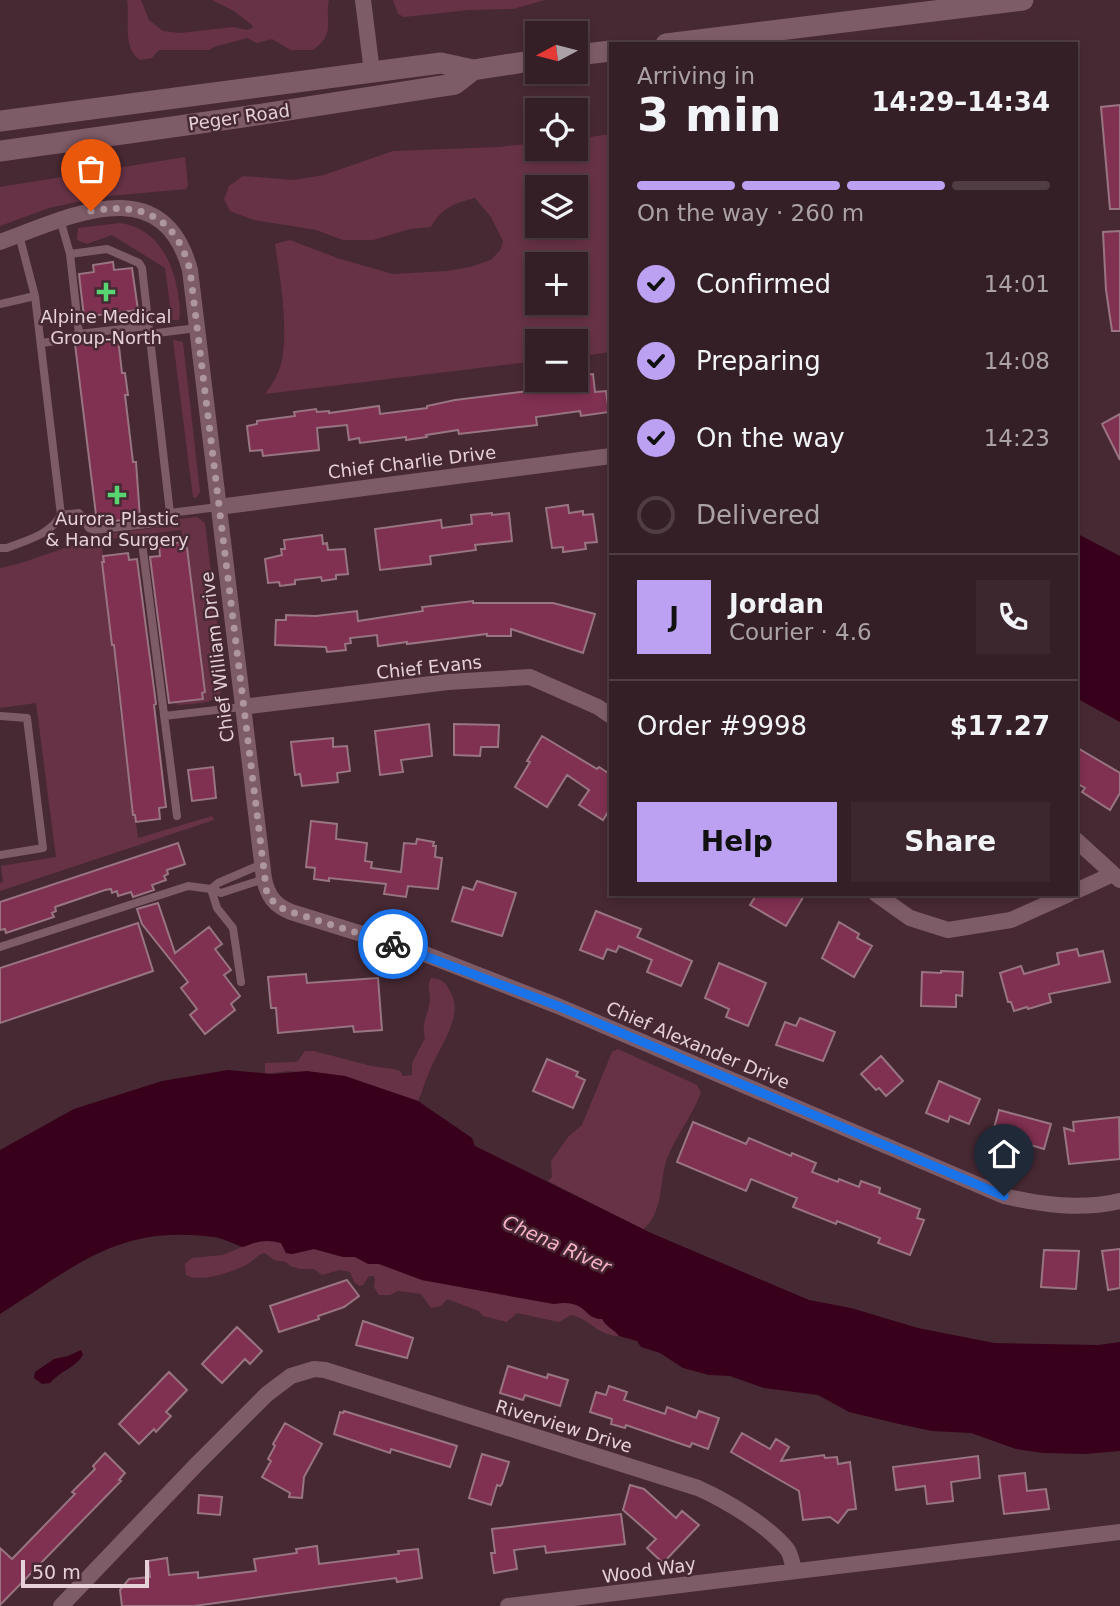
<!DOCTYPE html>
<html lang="en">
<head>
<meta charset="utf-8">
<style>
  :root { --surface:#351f26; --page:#3d272e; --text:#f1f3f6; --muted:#aaa2a7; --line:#4f3d43; --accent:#bca0f2 }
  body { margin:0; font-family:"DejaVu Sans",sans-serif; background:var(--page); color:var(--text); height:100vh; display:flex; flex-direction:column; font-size:26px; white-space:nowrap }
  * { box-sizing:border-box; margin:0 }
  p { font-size:23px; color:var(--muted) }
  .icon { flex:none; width:38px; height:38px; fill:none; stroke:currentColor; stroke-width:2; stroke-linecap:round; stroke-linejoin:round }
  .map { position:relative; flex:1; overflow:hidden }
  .panel { position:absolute; left:609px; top:42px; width:469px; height:854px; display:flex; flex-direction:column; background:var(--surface); border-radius:0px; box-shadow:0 4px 10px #0003,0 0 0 2px var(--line) }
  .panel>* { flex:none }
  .needle { width:46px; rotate:263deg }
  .tools { position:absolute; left:525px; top:21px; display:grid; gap:14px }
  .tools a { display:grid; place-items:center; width:63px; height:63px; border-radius:0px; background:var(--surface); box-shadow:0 4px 10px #0003,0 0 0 2px var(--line); font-size:35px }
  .scale { position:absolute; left:21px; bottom:18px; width:128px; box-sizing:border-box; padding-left:7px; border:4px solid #e5d1d7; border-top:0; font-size:19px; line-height:24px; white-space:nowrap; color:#e5d1d7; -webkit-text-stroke:5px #472933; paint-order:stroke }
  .pin { position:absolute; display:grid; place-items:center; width:60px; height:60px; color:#fff; margin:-72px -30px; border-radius:50% 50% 50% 0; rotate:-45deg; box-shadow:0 0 7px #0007 }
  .pin .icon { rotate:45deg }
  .courier { position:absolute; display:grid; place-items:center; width:70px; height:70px; margin:-35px; border:5px solid #1a73e8; border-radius:50%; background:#fff; color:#222; box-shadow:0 2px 9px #0007 }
  .summary em { font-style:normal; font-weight:800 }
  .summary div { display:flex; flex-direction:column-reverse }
  .summary { display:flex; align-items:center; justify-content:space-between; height:119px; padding:0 28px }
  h1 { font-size:46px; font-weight:800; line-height:52px }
  .bar { display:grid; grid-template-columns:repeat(4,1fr); gap:10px 7px; align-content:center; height:84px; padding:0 28px }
  .bar i { height:9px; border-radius:5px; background:var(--line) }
  .bar .active { background:var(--accent) }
  .bar p { grid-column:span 4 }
  .line { display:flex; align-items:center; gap:18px; padding:0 28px; border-top:2px solid var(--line) }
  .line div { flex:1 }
  .round { display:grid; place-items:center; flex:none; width:74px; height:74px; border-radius:0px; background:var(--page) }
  ol { padding:0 28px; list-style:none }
  li { display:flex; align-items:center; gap:21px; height:77px }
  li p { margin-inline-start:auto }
  li .icon { padding:7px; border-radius:50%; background:var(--accent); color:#111; stroke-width:4 }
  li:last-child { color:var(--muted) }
  li i { width:38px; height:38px; border:4px solid var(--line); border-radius:50% }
  .primary-button { display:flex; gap:14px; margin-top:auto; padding:14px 28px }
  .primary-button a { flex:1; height:80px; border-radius:0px; background:var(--accent); color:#111; font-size:28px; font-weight:800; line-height:80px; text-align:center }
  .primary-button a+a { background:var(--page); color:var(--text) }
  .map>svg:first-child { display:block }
  .green { fill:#673246; fill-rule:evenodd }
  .water { fill:#38001b }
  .pier { fill:#472933 }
  .building { fill:#803051; stroke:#987580; stroke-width:2 }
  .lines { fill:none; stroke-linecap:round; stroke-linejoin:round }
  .service { stroke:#7e5c67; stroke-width:8 }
  .minor { stroke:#7e5c67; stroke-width:16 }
  .secondary { stroke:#7e5c67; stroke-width:21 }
  .done { stroke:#ae969e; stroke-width:7; stroke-dasharray:0 12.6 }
  .route { stroke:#1a73e8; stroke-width:9 }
  .poi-dot { fill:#58d570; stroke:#472933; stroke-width:2.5 }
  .labels { text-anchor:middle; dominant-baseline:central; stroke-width:5; stroke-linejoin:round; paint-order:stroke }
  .street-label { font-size:18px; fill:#e5d1d7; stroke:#472933 }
  .poi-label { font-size:18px; fill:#e5d1d7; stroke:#472933 }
  .water-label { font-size:19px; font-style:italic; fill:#f8b1c9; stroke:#472933 }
</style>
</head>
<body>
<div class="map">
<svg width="1120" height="1606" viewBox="0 0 1120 1606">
  <rect width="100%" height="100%" fill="#472933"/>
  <path class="green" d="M127,0H141L149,20L163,31L180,33L233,27L247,30L252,28L253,26L234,11L212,0H329C324,20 337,33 313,50H291L272,39L257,43L247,38L214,47L209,50H159L152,58L140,60C122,48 130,19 127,0Z
    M393,0H545L513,9L469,10L404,17L398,14Z
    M611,134V352L576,357V341H537V361L265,394C269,388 274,382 277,375C292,345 280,277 275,244L290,240L340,259L393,274L447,271L470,267L491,260L501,249L503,241L491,217L475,198C455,203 441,208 431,227L410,229L373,240H343L316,230L254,220L230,211L224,199L229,186L243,176L294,180L324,175L393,151L499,147L537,143V149H576V139ZM537,187H576V226H537ZM537,264H576V303H537Z
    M185,157L188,185L186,189L99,197L49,208L0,226V187Z
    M120,223C157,229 172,259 178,293C179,302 181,311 179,320H172L165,268L112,235L87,244L77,240L78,228Z
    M173,340L183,342L200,492L196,498L193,497Z
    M197,517L205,523L224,681C223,706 196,703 178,705L172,701L205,692L187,548H184L181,530L101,540L104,562H102L117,671H115L133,814L135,815L138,838L212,816L214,820L0,891V883L3,882L1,866L56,857L36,703L0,708V568L18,564L82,542L89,536L162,527L179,519Z
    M431,978C443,979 446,983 451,993C464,1017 439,1047 430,1070C425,1080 423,1091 418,1101L345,1076L289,1071L265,1074V1063L294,1062L298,1061L305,1051H314L371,1066L394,1069L400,1071L403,1076L412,1075V1063L425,1038C420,1022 431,1011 430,996C429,988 427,986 431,978Z
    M618,1049L697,1085L701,1092C693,1115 677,1134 668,1156C659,1178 664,1214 643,1229L548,1181L552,1177L551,1161L568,1137L582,1125L612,1052Z
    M269,1240L281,1243L286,1253L292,1254L314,1249L343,1257H355L368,1263L379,1264L422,1280L554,1304L567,1302L581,1306L591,1317L602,1319L615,1330L619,1336C598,1336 589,1318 571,1315L559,1322L517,1313L507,1322L483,1316L479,1311L447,1299L441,1306L431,1308L421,1294L398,1291L390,1295H379L374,1287L375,1278L373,1276H369L363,1285L359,1286L354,1282L350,1272L340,1270L322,1275L314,1269H300L290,1266L286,1262L274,1260L265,1253C256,1255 254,1261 246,1265C232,1272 200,1283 186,1275L185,1264L192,1258L222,1255L257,1241Z"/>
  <path class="water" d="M1076,533L1120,556V722L1076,698Z
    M228,1070L272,1074L307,1071L345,1076L418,1101L472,1138L475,1146L651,1233L809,1300L851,1308L918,1328L994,1343L1098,1345L1120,1342V1451L1085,1454L1043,1453L1016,1449L971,1433L932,1431L899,1424L849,1412L818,1395L764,1388L730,1376L709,1375L683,1368L660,1353L641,1347L637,1341L619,1336C614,1329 606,1327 602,1319C583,1319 587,1298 554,1304L422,1280L379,1264H368L355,1257H343L314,1249L292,1254L286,1253L281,1243C266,1239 258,1241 243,1247C233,1244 223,1238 213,1237C117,1224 75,1267 0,1314V1150L74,1109L162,1081Z
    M81,1350L83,1355C75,1368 60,1371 50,1383L42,1384L34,1378L35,1372L54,1359L68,1356Z"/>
  <path class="pier" d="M873,0H1014L1010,31L908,44H863L872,15Z"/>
  <path class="building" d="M1120,105V209H1110L1101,107Z
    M1120,231V331H1112L1106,290L1103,232Z
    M113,262L114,270L132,268L138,310L84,317L79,274L94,272L93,265Z
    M118,338L122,373H125L128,395H125L133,462H136L140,518L97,523L75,344Z
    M593,374L595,392L606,391L609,412L581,416L580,411L536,417L537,425L459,434L458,430L426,435L427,437L406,440V437L360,443L359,438L349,440L347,425L317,428L319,450L263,456L262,450L250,451L247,426L257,424V421L295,416L294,412L316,409L317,412L329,411V413L379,406L380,414L427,408V406L455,400L562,387L561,380H576V376Z
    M1120,414V460L1102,424Z
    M568,505L569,513L583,511V515L593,514L597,542L585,543L586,549L563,552V547L552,548L546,508Z
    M492,513V515L509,513L512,541L475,545L476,550L430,556L431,564L380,570L375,529L441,520L442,528L472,524L471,515Z
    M322,535L323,544L327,543L328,550L345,549L348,574L336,575V579L322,581L321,577L295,580V584L280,586L279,582L268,583L265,559L282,555L281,549H285L284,540Z
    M183,542L184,548H187L205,692L202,693L203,699L169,703L150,557L160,556L159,545Z
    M128,553L129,560L137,559L156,704L154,705L166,807L159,808L160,819L136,822L135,815H133L114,645H112L102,562H104L103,556Z
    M473,601V603H553L595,614L583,653L511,629V636H487V634L407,644V642L378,646L377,635L350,638L351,643L345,644L346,650L327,652L326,647L275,645L276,620H286V615L316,616L357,611L358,621L423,611L422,607Z
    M429,724L432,756L401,760L403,772L380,775L375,731Z
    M454,724L499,725L498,747H481L480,756L454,755Z
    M542,736L597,769L599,767L611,775V807L603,820L579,805L589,790L567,775L547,807L515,787L530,762L527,761Z
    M333,738V747L347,746L350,771L337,773L338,782L302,786L300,774L295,775L291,742Z
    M1076,747L1120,773V793L1110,810L1082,792L1085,788L1076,783Z
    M213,767L216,798L192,801L188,770Z
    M311,821L337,824L336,839L367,843L365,861L372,862L371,868L401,872L404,843L416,844L417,839L434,842L433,846H436L435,857L442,858L438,889L408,886L406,897L384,894L386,884L329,878V881L314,879L315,868L306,867Z
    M178,843L185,864L167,870L168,874L164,876L166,880L152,885L154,890L133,897L131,892L118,896L117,891L112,893L111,889L105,890L55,907L56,911L52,913L54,917L6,933L5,929L0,930V902Z
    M477,881L516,893L502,936L452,921L463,887L473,890Z
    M757,894H805L786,926L750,905Z
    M158,903L175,953L209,927L222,944L215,949L231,970L224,975L240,996L231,1004L235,1010L205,1034L190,1015L197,1009L181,988L188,982L142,924L137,909Z
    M596,911L641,929L637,937L692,961L681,986L647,972L652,960L619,946L616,952L607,949L603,959L580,950Z
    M839,922L859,934L857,938L872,946L854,977L822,958Z
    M138,923L153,971L0,1023V968Z
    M1077,949L1079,956L1103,951L1110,982L1049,994L1051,1002L1028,1009L1027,1007L1014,1011L1011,1002H1008L1000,973L1021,966L1024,974L1059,964L1057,953Z
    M719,963L766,983L748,1026L726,1017L729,1009L705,998Z
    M941,971L963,972L962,996L956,995V1007L921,1006L922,972L941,973Z
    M306,974L307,983L378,978L382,1030L354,1032L353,1026L278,1033L276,1008H271L268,977Z
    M800,1018L835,1032L823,1061L776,1045L785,1022L796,1026Z
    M881,1056L903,1081L886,1096L879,1088L876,1090L861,1074Z
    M547,1059L578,1072L576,1076L585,1080L573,1108L533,1091Z
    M939,1081L980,1099L969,1124L950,1116L948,1122L926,1113Z
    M999,1110L1051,1124L1044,1149L1003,1137L1004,1131L994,1128Z
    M1119,1117L1120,1159L1069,1164L1064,1128L1074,1131L1073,1122Z
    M693,1122L746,1144L749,1138L791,1156L792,1153L816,1163L812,1172L838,1182L839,1179L859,1187L861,1181L880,1188L879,1193L920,1209L917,1218L924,1220L910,1255L878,1243L880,1238L837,1221L836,1224L793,1207L797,1198L751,1179L746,1191L677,1162Z
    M1120,1249V1288L1108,1290L1102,1251Z
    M1044,1250L1079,1251L1076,1289L1041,1287Z
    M347,1280L359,1296L344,1307L318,1316L319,1319L279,1332L270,1306Z
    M363,1321L413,1338L407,1358L356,1345Z
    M237,1327L262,1351L250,1364L245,1359L222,1383L202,1364Z
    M508,1366L547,1378L548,1374L568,1380L560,1406L525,1395L523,1400L500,1393Z
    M169,1372L187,1390L166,1412L171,1416L156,1432L154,1429L139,1444L119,1424Z
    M609,1386L627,1392L624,1400L665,1414L667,1407L696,1418L699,1411L719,1418L708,1449L692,1443L690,1447L626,1425L625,1428L611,1424L612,1419L590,1412L596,1392L606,1395Z
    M344,1411L457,1446L450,1467L391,1449L390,1453L334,1434L340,1412L343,1413Z
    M285,1423L322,1444L304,1477L302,1498L289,1497L290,1493L262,1477L271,1461L268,1459L275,1446L273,1444Z
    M742,1433L770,1449L776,1439L789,1447L781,1461L824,1455L825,1458L837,1457L838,1464L850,1462L856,1509L848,1510L838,1523L830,1517L803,1520L799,1491L731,1452Z
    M105,1453L125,1473L119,1480L121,1481L0,1605V1548L12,1559L75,1494L72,1492L95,1469L93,1466Z
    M482,1454L509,1462L502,1484L500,1486L497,1485L491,1505L469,1498Z
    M978,1456L980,1478L951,1482L953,1501L927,1504L925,1486L896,1490L893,1467Z
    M1025,1473L1027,1491L1046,1489L1049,1509L1004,1514L999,1476Z
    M630,1485L644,1489L676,1518L682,1511L699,1525L663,1563L647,1548L656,1539L623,1510Z
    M199,1495L222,1497L220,1515L198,1513Z
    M621,1514L625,1544L546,1553L545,1546L514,1550L517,1569L494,1573L491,1553H495L492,1529Z
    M317,1546L319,1564L399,1554L398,1551L418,1549L422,1578L397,1582L396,1578L194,1606H122L120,1590L129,1579L150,1577L148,1561L167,1558L169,1575L198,1572V1578L256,1571L254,1559L297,1553L296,1549Z"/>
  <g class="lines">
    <path class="service" d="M60,219L70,254L107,249L139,263L142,268L170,513L218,507
      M70,254L79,334
      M0,304L35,296L19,235
      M149,334L197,328
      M41,343L64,340L79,334L148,326
      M61,515L79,513L89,528L94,530L156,523L170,513
      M142,543L177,816
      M0,548H7C27,540 50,535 61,515L35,296
      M0,716L27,718L43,848L0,855
      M164,716L242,707
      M211,889L217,908L233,928L241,982
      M211,889L218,883L262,864
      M0,947L188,886L211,889L221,893L264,879"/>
    <path class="minor" d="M363,0L372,72
      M0,242C67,218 162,167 190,270L264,879C268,896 274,905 291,912L417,951L558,1006L1004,1196C1042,1205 1081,1210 1120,1201
      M218,507L611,456
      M242,707L448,682L530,677L598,707L611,716
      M1076,840L1120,880
      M1076,891L1113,874
      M876,894L910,918L948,930L1011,920L1069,894
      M61,1606L196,1465L267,1394L291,1376L314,1369L325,1370L698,1488C727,1501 767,1525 787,1549C791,1554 792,1563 794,1570
      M508,1606L1120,1532"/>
    <path class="secondary" d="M666,44L1023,0
      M576,55L611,51
      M0,121L441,63L473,70L537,60
      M0,151L243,117L455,84L473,70"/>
  </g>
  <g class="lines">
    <path class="done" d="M91,211C143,202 176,217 190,270L267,895L279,907L291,912L393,944"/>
    <path class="route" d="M393,944L558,1006L1004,1196"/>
  </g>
  <g class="poi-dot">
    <path d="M102.5 281.5h7v7h7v7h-7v7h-7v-7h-7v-7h7z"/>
    <path d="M113.5 484.5h7v7h7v7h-7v7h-7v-7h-7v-7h7z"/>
  </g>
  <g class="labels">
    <g class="street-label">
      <text transform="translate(239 117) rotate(-8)">Peger Road</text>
      <text transform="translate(412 462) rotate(-7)">Chief Charlie Drive</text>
      <text transform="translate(217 657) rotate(-97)">Chief William Drive</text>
      <text transform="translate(429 667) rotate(-6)">Chief Evans</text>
      <text transform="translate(698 1045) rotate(23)">Chief Alexander Drive</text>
      <text transform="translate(564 1426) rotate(17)">Riverview Drive</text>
      <text transform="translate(649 1570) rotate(-8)">Wood Way</text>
    </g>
    <g class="poi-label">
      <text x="106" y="316">Alpine Medical<tspan x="106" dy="21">Group-North</tspan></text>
      <text x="117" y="518">Aurora Plastic<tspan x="117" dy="21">&amp; Hand Surgery</tspan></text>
    </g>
    <g class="water-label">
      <text transform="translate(557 1244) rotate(24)">Chena River</text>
    </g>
  </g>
</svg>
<div class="tools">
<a><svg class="needle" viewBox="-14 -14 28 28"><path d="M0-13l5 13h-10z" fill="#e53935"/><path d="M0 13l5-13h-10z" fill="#aaa2a7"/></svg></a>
<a><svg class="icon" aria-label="locate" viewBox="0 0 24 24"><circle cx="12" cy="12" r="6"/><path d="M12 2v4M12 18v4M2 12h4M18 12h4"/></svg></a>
<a><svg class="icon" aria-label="layers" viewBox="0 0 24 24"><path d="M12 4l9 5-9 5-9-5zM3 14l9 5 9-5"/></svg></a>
<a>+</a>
<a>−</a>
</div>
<div class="scale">50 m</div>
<div class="pin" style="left:91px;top:211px;background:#ea580c"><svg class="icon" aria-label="bag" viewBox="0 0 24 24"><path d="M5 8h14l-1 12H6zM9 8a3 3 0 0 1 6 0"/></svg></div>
<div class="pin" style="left:1004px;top:1196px;background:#1f2937"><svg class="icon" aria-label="home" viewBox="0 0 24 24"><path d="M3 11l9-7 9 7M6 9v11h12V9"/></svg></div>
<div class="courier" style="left:393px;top:944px"><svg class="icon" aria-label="bike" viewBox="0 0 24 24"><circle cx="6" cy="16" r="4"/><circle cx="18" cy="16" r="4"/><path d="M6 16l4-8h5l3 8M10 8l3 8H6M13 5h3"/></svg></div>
<section class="panel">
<div class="summary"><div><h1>3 min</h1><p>Arriving in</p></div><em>14:29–14:34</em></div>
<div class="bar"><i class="active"></i><i class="active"></i><i class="active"></i><i></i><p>On the way · 260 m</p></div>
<ol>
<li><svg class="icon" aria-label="check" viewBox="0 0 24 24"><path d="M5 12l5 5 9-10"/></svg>Confirmed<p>14:01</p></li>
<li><svg class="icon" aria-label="check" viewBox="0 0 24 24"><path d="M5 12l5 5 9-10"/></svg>Preparing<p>14:08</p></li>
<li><svg class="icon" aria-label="check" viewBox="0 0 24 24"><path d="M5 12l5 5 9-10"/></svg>On the way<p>14:23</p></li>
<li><i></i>Delivered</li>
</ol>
<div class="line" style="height:126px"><b class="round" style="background:var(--accent);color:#111">J</b><div><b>Jordan</b><p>Courier · 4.6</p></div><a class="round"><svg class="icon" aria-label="phone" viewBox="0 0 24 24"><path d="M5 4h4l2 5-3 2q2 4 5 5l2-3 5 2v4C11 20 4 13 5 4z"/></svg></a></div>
<div class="line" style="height:91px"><div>Order #9998</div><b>$17.27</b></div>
<div class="primary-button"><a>Help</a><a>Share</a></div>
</section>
</div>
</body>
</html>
